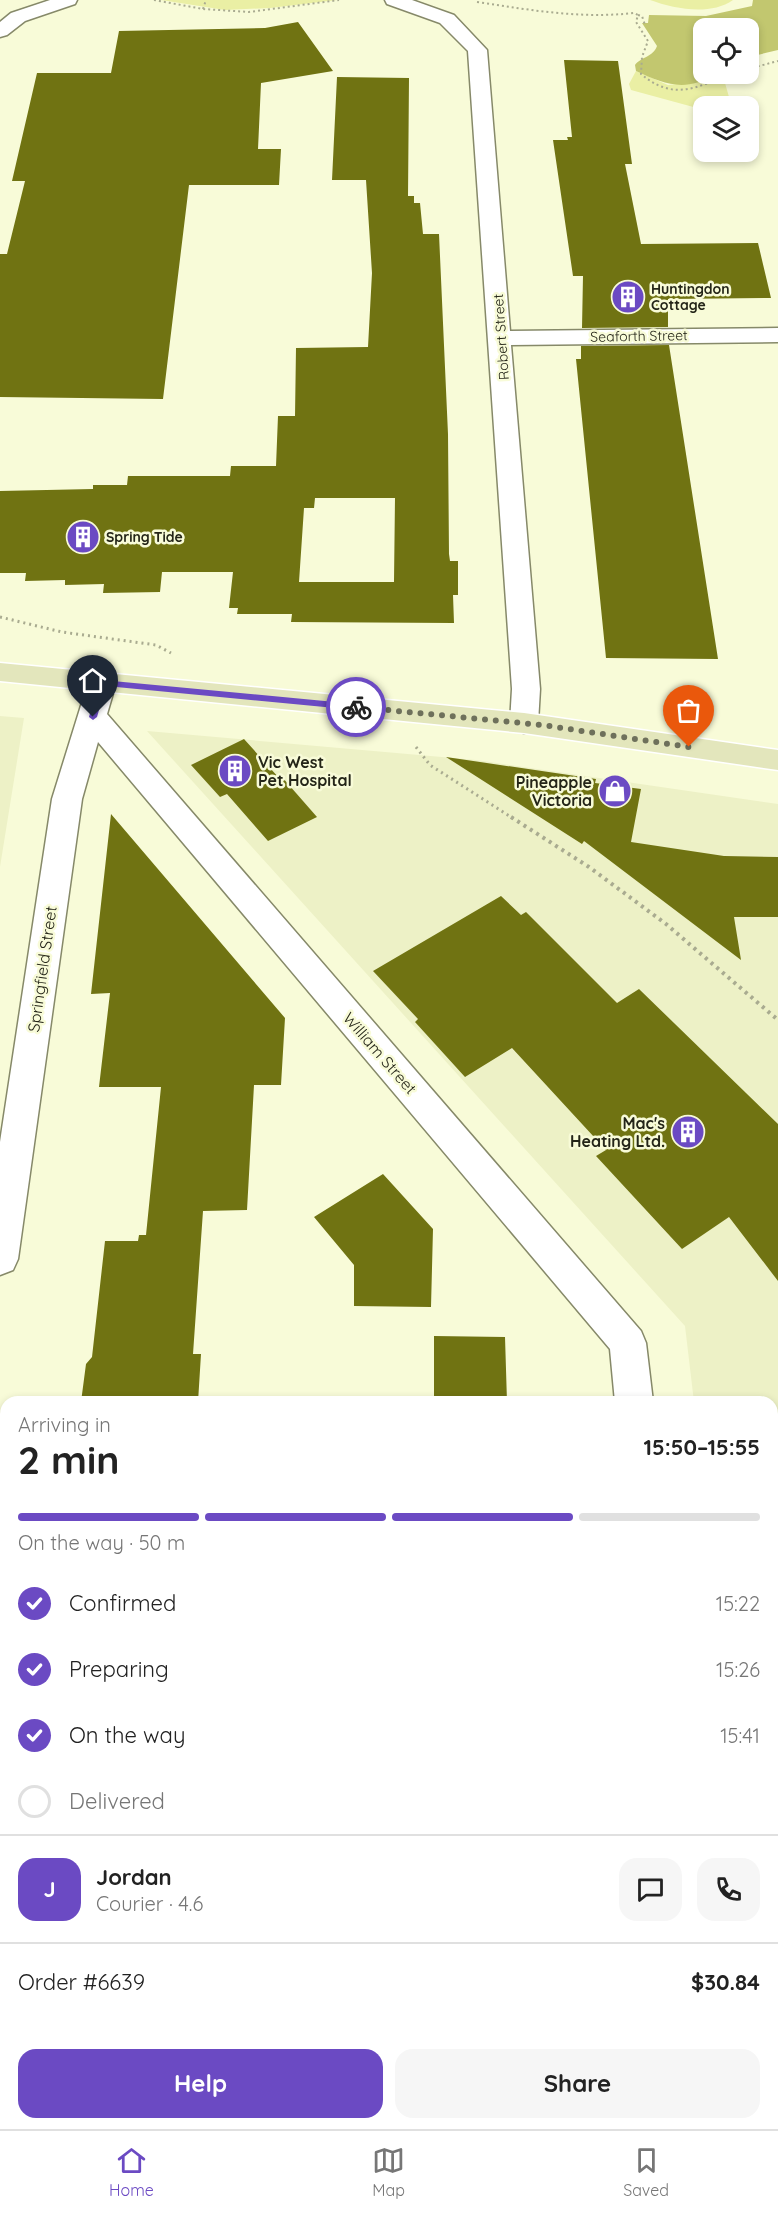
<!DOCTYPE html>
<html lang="en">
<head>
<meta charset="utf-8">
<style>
  :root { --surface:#fff; --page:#f6f6f6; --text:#222; --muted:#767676; --line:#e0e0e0; --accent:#6b4ac3 }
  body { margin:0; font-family:Quicksand,sans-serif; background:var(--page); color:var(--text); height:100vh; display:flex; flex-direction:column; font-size:22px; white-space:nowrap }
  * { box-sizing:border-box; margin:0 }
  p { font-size:20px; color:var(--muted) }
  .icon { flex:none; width:33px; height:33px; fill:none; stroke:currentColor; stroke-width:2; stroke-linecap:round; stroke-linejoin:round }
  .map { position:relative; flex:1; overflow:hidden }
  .sheet { position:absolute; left:0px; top:1396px; width:778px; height:734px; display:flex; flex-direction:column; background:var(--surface); border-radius:18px 18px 0 0; box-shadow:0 3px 9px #0003 }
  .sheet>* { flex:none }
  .tools { position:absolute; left:693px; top:18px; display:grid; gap:12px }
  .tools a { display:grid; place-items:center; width:66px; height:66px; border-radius:12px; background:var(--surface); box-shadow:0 3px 9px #0003; font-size:30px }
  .pin { position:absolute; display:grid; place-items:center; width:51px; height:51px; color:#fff; margin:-62px -26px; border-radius:50% 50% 50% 0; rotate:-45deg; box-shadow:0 0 6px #0007 }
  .pin .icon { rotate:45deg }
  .courier { position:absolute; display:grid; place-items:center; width:60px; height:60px; margin:-30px; border:4px solid #6b4ac3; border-radius:50%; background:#fff; color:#222; box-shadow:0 2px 8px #0007 }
  .headline em { font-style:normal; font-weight:700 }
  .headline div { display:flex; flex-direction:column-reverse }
  .headline { display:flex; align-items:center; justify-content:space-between; height:102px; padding:0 18px }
  h1 { font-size:39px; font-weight:700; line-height:45px }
  .bar { display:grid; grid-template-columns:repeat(4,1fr); gap:9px 6px; align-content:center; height:72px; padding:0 18px }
  .bar i { height:8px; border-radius:4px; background:var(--line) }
  .bar .active { background:var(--accent) }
  .bar p { grid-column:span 4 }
  .line { display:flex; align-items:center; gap:15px; padding:0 18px; border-top:2px solid var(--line) }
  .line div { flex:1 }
  .round { display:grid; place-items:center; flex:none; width:63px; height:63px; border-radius:18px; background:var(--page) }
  ol { padding:0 18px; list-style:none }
  li { display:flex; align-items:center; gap:18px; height:66px }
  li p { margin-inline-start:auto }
  li .icon { padding:6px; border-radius:50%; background:var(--accent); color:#fff; stroke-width:4 }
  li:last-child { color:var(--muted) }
  li i { width:33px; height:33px; border:3px solid var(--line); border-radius:50% }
  .cta { display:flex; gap:12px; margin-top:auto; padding:12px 18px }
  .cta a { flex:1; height:69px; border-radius:18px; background:var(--accent); color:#fff; font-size:24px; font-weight:700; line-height:69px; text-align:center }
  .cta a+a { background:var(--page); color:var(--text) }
  .dock { display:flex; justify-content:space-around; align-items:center; height:84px; border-top:2px solid var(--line); background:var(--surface); font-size:16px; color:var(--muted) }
  .dock a { display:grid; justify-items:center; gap:3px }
  .dock .active { color:var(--accent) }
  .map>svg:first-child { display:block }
  .built { fill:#edf1c6 }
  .green { fill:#eaefa4 }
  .water { fill:#c2c76f }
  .building { fill:#707312; fill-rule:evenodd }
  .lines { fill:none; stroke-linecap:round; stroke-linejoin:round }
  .minor-casing { stroke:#868969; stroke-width:3 }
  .major-casing { stroke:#fff; stroke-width:3 }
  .path-far2 { stroke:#a9ab90; stroke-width:2; stroke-dasharray:2 3; stroke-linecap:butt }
  .path-far1 { stroke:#a9ab90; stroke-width:3; stroke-dasharray:2 4; stroke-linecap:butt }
  .path { stroke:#a9ab90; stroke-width:4; stroke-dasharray:3 4.5; stroke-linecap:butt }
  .minor { fill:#fff; fill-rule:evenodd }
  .major { fill:#e3e6bc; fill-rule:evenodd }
  .route { fill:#6b4ac3 }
  .done { stroke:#6e705b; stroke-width:6; stroke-dasharray:0 10.8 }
  .labels { text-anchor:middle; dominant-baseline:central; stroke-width:5; stroke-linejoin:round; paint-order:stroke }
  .far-poi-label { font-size:14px; font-weight:bold; fill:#242518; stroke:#f8fbd8; text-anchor:start }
  .far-street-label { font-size:14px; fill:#242518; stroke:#f8fbd8 }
  .poi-label { font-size:16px; font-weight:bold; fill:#242518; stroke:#f8fbd8; text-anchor:end }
  .street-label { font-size:16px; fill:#242518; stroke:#f8fbd8 }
</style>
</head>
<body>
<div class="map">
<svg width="778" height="2129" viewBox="0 0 778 2129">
  <rect width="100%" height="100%" fill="#f8fbd8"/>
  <path class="built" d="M0,716L24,718L0,867Z
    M147,731L476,760L778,804V2082L772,2037V1402H694L685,1326Z"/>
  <path class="green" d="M161,0H337L270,8L225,10Z
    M650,0H733C710,16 675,9 650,0Z
    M636,71L668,85L703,81L714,74H741L742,77L725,83L729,97L708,106L697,108L631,90L629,84Z"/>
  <path class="water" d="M753,0H778V50L749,57L748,28H704V74H714C686,93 664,84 636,71L635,65C641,57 653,57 657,46L642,23H648L649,15L706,16L752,6Z"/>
  <path class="building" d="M298,22L333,71L261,83L258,149H281L279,185H189L163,399L0,397V254H7L25,181H12L37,73H111L119,31L265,28Z
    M564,60L618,61L632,164H625L641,244L758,243L771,298L668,299V327L582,328L583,276H573L553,140H568L567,137H572Z
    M337,77L409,78L408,196H414V203H420L423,234H439L448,434L449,554L450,561H458V595H453L454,623L291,622L292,614H237L238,608H229L233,572H162L160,592L103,593L104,584L65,585V580L25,581L26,573H0V491L93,489V485H127L128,476H230L231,466H276L278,416H295L296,348L368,347L372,273L366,180H332ZM315,498H395L394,582H299L304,508H314Z
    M669,345L718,659L606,658L576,359H581V346Z
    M244,739L279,778L282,777L317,817L268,841L227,794L220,797L191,765Z
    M446,757L596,779L595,783L641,789L631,842L724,856L778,857V917H734L741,960L584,841L582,844Z
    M111,814L285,1018L281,1085H254L247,1210L203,1211L193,1354H201L198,1402H81L86,1364L92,1357L105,1241H138L139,1235H146L161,1087H99L110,993L91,994Z
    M501,896L521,915L526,912L617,1003L639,989L778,1124V1281L729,1217L682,1249L596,1156L606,1150L512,1048L465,1077L415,1022L418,1019L373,971Z
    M383,1174L433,1229L431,1307L354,1306V1265L314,1217Z
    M434,1336L505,1337L507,1402H434Z"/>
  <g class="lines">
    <defs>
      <path id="minor" d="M50,0H77L75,4L25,21L7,35L0,37V22L11,13Z
        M385,0H412L454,15L487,50L510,331L778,328V342L511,345L540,689L538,723L534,730L524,733L514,730L510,723L512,689L468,51L440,23L387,4Z
        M102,673L112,676L116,683L107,714L641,1331L646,1343L653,1402H615L610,1349L98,742L82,799L18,1259L13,1270L0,1275V1142L52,799L88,683L92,676Z
        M683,2124H731L732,2129H684Z"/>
      <path id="major" d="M0,663L524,713L778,750V770L524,733L0,681Z"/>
    </defs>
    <use href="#minor" class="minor-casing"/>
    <use href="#major" class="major-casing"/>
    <path class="path-far2" d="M154,0L203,9L249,12L339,0
      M477,2C531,10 579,19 634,13L638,15L636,22L648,41L642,57L641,74C673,101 696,88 730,74
      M203,9L206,0
      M638,15L642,16L645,25
      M748,69L778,61"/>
    <path class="path-far1" d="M0,617L62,632L156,645L171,653
      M416,747L430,765L514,819"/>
    <path class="path" d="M511,817L589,867L666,924L778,1020"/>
    <use href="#minor" class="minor"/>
    <use href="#major" class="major"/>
  </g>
  <path class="route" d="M102,680L356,704L360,707L356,710L106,686L97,717L93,720L89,717L98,683Z"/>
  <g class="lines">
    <path class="done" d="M356,707L542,725L689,747"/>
  </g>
  <defs>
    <symbol id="building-disc" viewBox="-11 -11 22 22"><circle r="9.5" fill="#6b4ac3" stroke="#f8fbd8"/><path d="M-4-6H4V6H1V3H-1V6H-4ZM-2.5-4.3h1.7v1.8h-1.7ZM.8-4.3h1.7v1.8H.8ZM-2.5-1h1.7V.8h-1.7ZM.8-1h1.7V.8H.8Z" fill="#fff"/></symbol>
    <symbol id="shop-disc" viewBox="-11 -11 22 22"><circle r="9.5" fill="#6b4ac3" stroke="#f8fbd8"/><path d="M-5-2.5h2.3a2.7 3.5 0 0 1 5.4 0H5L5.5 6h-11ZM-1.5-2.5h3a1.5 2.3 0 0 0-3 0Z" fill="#fff"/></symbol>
  </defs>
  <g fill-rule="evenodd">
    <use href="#building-disc" x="609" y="278" width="38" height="38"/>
    <use href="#building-disc" x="64" y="518" width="38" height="38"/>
    <use href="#building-disc" x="216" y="752" width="38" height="38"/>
    <use href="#shop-disc" x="596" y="772" width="38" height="38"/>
    <use href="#building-disc" x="669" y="1113" width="38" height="38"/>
  </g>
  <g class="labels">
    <g class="far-poi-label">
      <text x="651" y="289">Huntingdon<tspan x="651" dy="16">Cottage</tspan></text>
      <text x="106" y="537">Spring Tide</text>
    </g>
    <g class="far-street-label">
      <text transform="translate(639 336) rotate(-1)">Seaforth Street</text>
      <text transform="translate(501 337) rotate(-94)">Robert Street</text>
    </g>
    <g class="poi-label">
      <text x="258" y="762" text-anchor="start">Vic West<tspan x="258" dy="18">Pet Hospital</tspan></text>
      <text x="592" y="782">Pineapple<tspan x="592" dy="18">Victoria</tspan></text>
      <text x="665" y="1123">Mac's<tspan x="665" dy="18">Heating Ltd.</tspan></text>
    </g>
    <g class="street-label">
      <text transform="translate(42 969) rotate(-82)">Springfield Street</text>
      <text transform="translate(380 1053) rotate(49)">William Street</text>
    </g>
  </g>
</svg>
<div class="tools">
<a><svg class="icon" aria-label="locate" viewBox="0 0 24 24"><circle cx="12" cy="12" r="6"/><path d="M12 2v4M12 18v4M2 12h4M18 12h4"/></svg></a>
<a><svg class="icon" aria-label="layers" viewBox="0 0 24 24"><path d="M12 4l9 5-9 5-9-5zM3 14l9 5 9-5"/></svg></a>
</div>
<div class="pin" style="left:689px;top:747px;background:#ea580c"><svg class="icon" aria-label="bag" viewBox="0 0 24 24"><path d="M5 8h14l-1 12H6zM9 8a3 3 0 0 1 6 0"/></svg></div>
<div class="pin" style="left:93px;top:717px;background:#1f2937"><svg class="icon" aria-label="home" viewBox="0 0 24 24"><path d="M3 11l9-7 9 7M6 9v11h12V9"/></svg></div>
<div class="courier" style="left:356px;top:707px"><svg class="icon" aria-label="bike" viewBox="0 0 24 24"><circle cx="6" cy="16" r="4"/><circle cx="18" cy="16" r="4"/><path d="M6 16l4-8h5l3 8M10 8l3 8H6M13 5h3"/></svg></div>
<section class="sheet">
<div class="headline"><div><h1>2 min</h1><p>Arriving in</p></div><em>15:50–15:55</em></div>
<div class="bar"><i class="active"></i><i class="active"></i><i class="active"></i><i></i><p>On the way · 50 m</p></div>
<ol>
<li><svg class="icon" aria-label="check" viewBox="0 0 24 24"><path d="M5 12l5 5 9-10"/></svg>Confirmed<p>15:22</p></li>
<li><svg class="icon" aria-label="check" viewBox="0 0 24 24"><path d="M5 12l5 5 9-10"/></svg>Preparing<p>15:26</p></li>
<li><svg class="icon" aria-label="check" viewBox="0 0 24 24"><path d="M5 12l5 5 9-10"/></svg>On the way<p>15:41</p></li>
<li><i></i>Delivered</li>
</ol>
<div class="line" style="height:108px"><b class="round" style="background:var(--accent);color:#fff">J</b><div><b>Jordan</b><p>Courier · 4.6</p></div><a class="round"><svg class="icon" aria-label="chat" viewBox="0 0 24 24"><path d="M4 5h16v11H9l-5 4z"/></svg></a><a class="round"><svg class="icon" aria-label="phone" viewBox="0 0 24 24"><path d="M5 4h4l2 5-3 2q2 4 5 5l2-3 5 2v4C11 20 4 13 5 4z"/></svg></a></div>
<div class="line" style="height:78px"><div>Order #6639</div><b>$30.84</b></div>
<div class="cta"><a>Help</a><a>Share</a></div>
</section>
</div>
<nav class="dock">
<a class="active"><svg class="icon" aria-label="home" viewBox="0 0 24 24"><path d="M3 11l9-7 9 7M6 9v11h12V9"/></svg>Home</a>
<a><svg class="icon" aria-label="map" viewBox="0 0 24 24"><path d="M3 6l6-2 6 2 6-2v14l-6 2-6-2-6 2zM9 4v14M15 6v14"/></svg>Map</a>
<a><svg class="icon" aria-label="saved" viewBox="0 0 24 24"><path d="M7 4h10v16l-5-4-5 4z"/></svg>Saved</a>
</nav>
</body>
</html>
